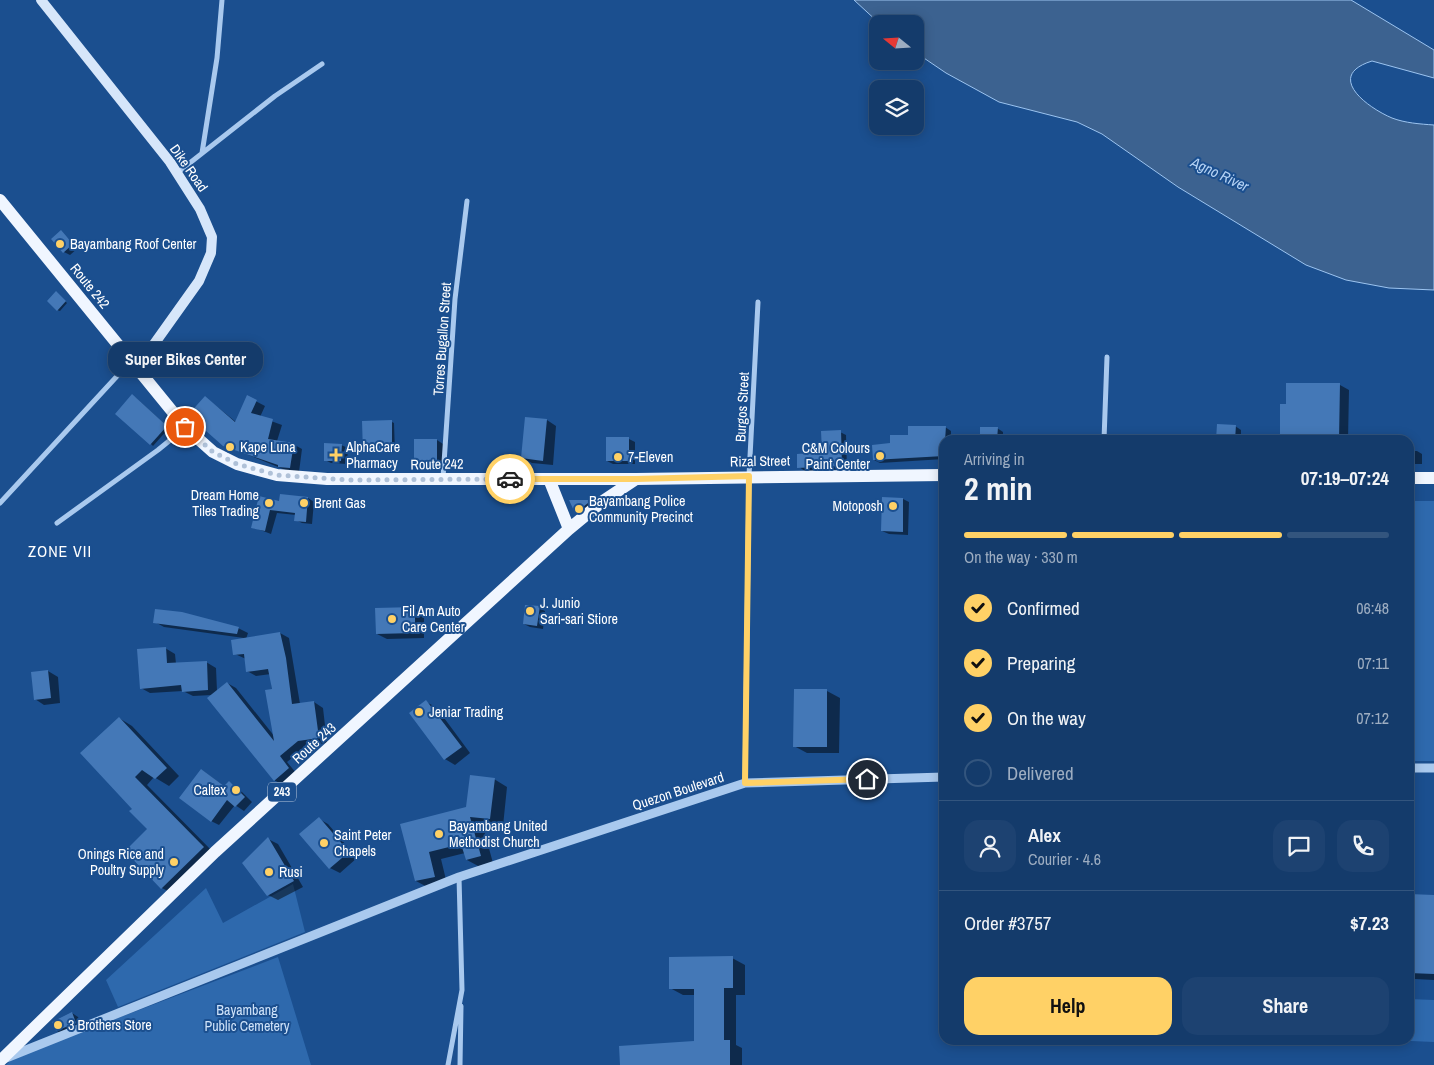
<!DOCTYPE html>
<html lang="en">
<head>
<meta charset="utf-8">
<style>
  :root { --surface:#143b6b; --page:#1d4271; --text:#f1f3f6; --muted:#9dadc1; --line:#33557e; --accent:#ffd166 }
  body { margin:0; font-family:"Archivo Narrow",sans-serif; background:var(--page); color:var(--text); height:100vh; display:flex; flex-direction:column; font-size:19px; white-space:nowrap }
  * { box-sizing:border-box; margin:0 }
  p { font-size:16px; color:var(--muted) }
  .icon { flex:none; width:28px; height:28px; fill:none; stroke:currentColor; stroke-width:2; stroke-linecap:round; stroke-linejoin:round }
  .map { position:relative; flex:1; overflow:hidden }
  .panel { position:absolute; left:939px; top:435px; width:475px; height:610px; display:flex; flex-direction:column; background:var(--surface); border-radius:15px; box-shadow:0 2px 12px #0003,0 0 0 1px var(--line) }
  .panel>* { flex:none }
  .needle { width:32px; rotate:288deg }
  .tools { position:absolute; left:869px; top:15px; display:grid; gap:10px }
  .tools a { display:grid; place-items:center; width:55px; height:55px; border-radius:10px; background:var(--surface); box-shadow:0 2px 12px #0003,0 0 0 1px var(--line); font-size:25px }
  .pin { position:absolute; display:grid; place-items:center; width:42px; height:42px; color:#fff; margin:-21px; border:2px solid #fff; border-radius:50%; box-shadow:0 1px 5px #0007 }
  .courier { position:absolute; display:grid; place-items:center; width:50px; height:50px; margin:-25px; border:4px solid #ffd166; border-radius:50%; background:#fff; color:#222; box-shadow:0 1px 6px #0007 }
  .bubble { position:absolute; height:35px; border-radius:15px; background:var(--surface); box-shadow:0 2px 12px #0003,0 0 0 1px var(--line); font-size:16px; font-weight:700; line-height:35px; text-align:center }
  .overview em { font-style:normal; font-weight:700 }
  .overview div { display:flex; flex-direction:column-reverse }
  .overview { display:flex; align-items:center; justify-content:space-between; height:85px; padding:0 25px }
  h1 { font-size:32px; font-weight:700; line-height:38px }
  .bar { display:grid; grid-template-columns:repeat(4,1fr); gap:8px 5px; align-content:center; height:60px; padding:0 25px }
  .bar i { height:6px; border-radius:4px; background:var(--line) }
  .bar .on { background:var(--accent) }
  .bar p { grid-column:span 4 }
  .line { display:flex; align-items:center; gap:12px; padding:0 25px; border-top:1px solid var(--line) }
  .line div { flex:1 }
  .round { display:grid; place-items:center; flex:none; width:52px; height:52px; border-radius:15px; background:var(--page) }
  ol { padding:0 25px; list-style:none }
  li { display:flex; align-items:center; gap:15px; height:55px }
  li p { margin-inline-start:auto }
  li .icon { padding:5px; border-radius:50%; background:var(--accent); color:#111; stroke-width:4 }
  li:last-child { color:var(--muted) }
  li i { width:28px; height:28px; border:2px solid var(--line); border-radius:50% }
  .button { display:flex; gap:10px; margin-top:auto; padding:10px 25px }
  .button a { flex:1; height:58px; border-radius:15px; background:var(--accent); color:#111; font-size:20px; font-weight:700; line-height:58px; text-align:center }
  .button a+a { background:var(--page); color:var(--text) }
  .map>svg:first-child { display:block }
  .green { fill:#2e69ad }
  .water { fill:#3c6290; stroke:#9cc4f0 }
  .shadow { fill:#0007 }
  .building { fill:#4478b7 }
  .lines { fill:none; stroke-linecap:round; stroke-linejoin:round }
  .minor { stroke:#a9c9ee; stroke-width:5 }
  .tertiary { stroke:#a9c9ee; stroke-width:9 }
  .secondary { stroke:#d6e6fa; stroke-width:10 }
  .primary { stroke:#f0f6ff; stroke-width:12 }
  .done { stroke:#afc1d8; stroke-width:5; stroke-dasharray:0 9 }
  .route { stroke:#ffd166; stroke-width:6 }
  .poi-dot { fill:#ffd166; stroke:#1b4f8f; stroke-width:2 }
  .labels { text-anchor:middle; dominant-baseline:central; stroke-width:4; stroke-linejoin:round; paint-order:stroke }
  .shield { fill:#1b4f8f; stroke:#bbcadd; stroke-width:1 }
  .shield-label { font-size:12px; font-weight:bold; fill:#fff }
  .street-label { font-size:14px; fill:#fff; stroke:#1b4f8f }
  .poi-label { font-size:14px; fill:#fff; stroke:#1b4f8f; text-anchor:start }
  .park-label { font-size:14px; fill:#cfe3fa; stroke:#1b4f8f }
  .water-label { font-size:15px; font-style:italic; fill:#b5d3f5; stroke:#1b4f8f }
  .quarter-label { font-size:16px; letter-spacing:1px; fill:#fff; stroke:#1b4f8f }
</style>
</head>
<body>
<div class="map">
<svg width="1434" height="1065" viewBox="0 0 1434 1065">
  <rect width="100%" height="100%" fill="#1b4f8f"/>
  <path class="green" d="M1409,501H1434V761H1409Z
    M293,884L305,932L118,1007L106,980L206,888L223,923Z
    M278,957L311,1065H6L13,1058Z
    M1409,999L1434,1000V1042L1388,1040H1409Z"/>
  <path class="water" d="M854,0H1351L1434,50V78L1372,61C1324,76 1368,108 1392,118C1405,123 1420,124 1434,125V290L1389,288L1346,280L1306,265L1178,187L1102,134L1077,122L999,102L946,73L915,52V24H880Z"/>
  <path class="shadow" d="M61,232L78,248L70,255L64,252Z
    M58,294L67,303L60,311L57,310Z
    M1340,385L1349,390L1348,440H1282L1287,405Z
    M135,397L169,428L153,446L151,444Z
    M205,397L236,422L248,397L265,406L260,417L282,425L277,441L293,444L302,449L299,472L288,471L224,445Z
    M547,420L556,426L553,465L532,463L522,458Z
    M392,422L394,423L395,453L364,452Z
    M1235,426L1241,430V440H1218Z
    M945,427L951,431V439L981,437L997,428L1003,432V439L1019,437L1023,440H944V459L880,463L874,460L891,445L910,436Z
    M840,432L846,435L847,469L805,471L799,467L823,454Z
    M629,439L635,442V464H613L607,461Z
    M437,440L443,444V467H421L415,463Z
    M341,445L348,448L347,464L331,463L325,460Z
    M1409,451H1417L1422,454V464H1409Z
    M281,496L308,498L314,502L312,524L302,523L296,520V515L277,513L271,534L253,527L260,498L280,503Z
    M903,499L909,502L908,535L889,534L882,531Z
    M571,501H592L593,502L579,514Z
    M414,608L424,614V638L387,639L377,634Z
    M539,608L545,611L543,629L530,627L524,624Z
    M155,622L238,628L248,633L246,639L280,633L289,638L300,704L314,702L323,708L327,743L308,745L287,762L297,774L283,785L274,780L212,695L193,696L183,691L150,693L141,688L165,648L175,654L176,664L206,662L216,668L217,691L227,683L236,688L275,737L271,674L256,676L247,671L246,659L235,654L244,638L164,627Z
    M48,671L58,677L60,703L44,705L35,699L32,673Z
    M827,691L840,698L839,753H807L794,746Z
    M426,702L436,707L470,753L455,765L445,759L411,713Z
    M119,718L132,726L179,776L169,786L154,777L147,785L216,855L175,895L162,888L148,829L134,809Z
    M202,770L225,787L229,783L237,787L252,802L244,811L235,805L219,825L211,821Z
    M494,779L507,787L503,826L482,823L493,863L480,867L467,860L465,853L441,859L447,884L429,888L416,881L402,825L467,808Z
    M319,819L328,824L357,858L340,873L330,868Z
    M268,839L278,844L303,887L278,900L268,895Z
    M1409,896L1434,897V980L1415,979L1409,976Z
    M732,958L745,965V995H736V1045L742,1048V1065H621L696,1042V995H683L670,988Z
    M72,1013L78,1017L82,1026L63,1034L57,1031Z"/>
  <path class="building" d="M61,230L73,244L63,253L51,239Z
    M56,291L66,301L57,311L47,301Z
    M1286,383H1340L1339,440H1280V404H1286Z
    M132,394L167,426L150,445L115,414Z
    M247,395L257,400L251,413L273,419L268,439L294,443L290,468L278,467V465L223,446L188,415L205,396L235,422Z
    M525,417L547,419L543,461L521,458Z
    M392,420V452L363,453L362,421Z
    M1217,424L1236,425L1235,440H1216Z
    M908,426H946L944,456L873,460L872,445L890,443V435H908Z
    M980,427H998L997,440H980Z
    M841,430L842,466L797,468V454L822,452L821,431Z
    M606,437H629V461H606Z
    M414,439H437V464H414Z
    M324,443L342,444L341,461H324Z
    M280,494L308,497L306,522L294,521L295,513L270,510L265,531L251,528L259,496L279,501Z
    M882,497L903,498V532L881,531Z
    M569,500H592L575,513Z
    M525,605L540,606L537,626L523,624Z
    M415,607V633L376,634L375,608Z
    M155,609L182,612L239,627L237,634L153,623Z
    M280,632L286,658L292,704L314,701L319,738L298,741L280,756L289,768L274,781L207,698L227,682L274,741L265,690L272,689L268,669L246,672L244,654L233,655L231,640Z
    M166,647L167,663L207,661L208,690L182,692L181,685L140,689L137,649Z
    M48,670L51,698L34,700L31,672Z
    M794,689H827V747H793Z
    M426,700L462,747L444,760L409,713Z
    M119,717L167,768L155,779L142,770L135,777L204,847L161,889L125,851L147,829L129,811L132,809L80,753Z
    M201,769L224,786L229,781L245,797L235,807L227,800L211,822L179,798Z
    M470,775L495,778L490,819L470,817L481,856L466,860L461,844L429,852L435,877L415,881L400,824L466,807Z
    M319,817L349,852L329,869L299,834Z
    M268,837L294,881L267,896L242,863Z
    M1409,894L1434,895V974L1409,973Z
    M733,956V988H724V1040H730V1065H620L619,1046L694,1041V989H669V957Z
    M72,1012L76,1023L56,1031L52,1022Z"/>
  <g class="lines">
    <path class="minor" d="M202,153L217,58L222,0
      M177,173L275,96L322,64
      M1104,440L1107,357
      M443,478L455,299L467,201
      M0,503L131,361
      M57,523L158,450L185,428
      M745,783L749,476L758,302
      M448,1065L462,990L459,877
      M460,1065L461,1006"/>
    <path class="tertiary" d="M1409,768H1434
      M6,1058L459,877L745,783L944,777"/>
    <path class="secondary" d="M41,0L170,162L200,209L212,237L211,253L199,281L137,368"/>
    <path class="primary" d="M0,200L185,427L213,452L237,464L277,475L327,479H636L944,475
      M1409,478H1434
      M549,479L569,529
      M0,1061L215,852L569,529L603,501L636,479"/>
  </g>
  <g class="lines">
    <path class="done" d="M185,427L213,452L237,464L277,475L349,480L510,479"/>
    <path class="route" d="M510,479H636L749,476L745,783L867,779"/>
  </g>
  <g class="poi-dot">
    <circle cx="60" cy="244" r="5"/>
    <circle cx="230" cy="447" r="5"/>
    <path d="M333.5 447.5h5v5h5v5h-5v5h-5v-5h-5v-5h5z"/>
    <circle cx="880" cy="456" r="5"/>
    <circle cx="618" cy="457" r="5"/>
    <circle cx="269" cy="503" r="5"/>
    <circle cx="304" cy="503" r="5"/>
    <circle cx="893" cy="506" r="5"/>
    <circle cx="579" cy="509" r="5"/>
    <circle cx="530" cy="611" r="5"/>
    <circle cx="392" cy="619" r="5"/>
    <circle cx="419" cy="712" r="5"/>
    <circle cx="236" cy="790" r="5"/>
    <circle cx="439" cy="834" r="5"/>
    <circle cx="324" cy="843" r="5"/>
    <circle cx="174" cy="862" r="5"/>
    <circle cx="269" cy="872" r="5"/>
    <circle cx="58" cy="1025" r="5"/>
  </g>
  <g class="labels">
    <rect class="shield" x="268" y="782.5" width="28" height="19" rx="4"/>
    <g class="shield-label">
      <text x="282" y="792">243</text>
    </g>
    <g class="street-label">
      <text transform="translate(189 168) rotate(55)">Dike Road</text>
      <text transform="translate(90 286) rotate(51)">Route 242</text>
      <text transform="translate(442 339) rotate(-86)">Torres Bugallon Street</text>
      <text transform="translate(742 407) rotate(-87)">Burgos Street</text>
      <text transform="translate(760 461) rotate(-1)">Rizal Street</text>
      <text transform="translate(437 464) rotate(-1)">Route 242</text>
      <text transform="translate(314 743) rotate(-42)">Route 243</text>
      <text transform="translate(678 791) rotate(-18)">Quezon Boulevard</text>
    </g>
    <g class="poi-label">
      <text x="70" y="244">Bayambang Roof Center</text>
      <text x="240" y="447">Kape Luna</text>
      <text x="346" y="447">AlphaCare<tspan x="346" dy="16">Pharmacy</tspan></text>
      <text x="870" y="448" text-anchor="end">C&amp;M Colours<tspan x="870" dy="16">Paint Center</tspan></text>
      <text x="628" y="457">7-Eleven</text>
      <text x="259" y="495" text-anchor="end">Dream Home<tspan x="259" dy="16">Tiles Trading</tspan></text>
      <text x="589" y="501">Bayambang Police<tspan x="589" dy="16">Community Precinct</tspan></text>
      <text x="314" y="503">Brent Gas</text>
      <text x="883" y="506" text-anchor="end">Motoposh</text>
      <text x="540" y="603">J. Junio<tspan x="540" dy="16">Sari-sari Stiore</tspan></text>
      <text x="402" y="611">Fil Am Auto<tspan x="402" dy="16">Care Center</tspan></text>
      <text x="429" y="712">Jeniar Trading</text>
      <text x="226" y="790" text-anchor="end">Caltex</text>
      <text x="449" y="826">Bayambang United<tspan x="449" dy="16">Methodist Church</tspan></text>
      <text x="334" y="835">Saint Peter<tspan x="334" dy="16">Chapels</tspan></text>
      <text x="164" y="854" text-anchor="end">Onings Rice and<tspan x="164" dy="16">Poultry Supply</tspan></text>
      <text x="279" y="872">Rusi</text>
      <text x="68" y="1025">3 Brothers Store</text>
    </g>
    <g class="park-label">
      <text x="247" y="1010">Bayambang<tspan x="247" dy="16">Public Cemetery</tspan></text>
    </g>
    <g class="water-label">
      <text transform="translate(1220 174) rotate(25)">Agno River</text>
    </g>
    <g class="quarter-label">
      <text x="60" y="551">ZONE VII</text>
    </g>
  </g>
</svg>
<div class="tools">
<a><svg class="needle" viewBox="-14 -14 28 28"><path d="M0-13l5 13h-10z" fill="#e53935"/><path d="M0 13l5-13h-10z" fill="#9dadc1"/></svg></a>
<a><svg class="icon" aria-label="layers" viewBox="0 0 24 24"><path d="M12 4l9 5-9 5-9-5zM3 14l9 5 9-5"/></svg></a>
</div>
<div class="pin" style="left:185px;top:427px;background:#ea580c"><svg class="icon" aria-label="bag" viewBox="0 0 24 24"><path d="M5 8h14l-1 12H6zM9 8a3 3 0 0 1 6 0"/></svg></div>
<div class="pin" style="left:867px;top:779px;background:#1f2937"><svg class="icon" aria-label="home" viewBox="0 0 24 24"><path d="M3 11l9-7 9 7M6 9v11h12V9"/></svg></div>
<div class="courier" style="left:510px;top:479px"><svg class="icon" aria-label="car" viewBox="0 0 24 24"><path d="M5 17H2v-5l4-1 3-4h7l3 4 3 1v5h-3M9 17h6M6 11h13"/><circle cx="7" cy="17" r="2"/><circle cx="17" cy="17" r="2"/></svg></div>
<div class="bubble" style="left:108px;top:342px;width:155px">Super Bikes Center</div>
<section class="panel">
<div class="overview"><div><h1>2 min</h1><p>Arriving in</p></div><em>07:19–07:24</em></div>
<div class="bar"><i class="on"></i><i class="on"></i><i class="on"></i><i></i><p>On the way · 330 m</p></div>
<ol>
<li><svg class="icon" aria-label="check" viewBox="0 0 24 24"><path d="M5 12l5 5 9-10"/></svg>Confirmed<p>06:48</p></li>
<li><svg class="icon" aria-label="check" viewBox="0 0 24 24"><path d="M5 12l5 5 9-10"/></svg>Preparing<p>07:11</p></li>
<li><svg class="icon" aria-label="check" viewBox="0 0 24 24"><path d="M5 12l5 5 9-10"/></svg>On the way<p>07:12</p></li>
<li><i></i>Delivered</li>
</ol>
<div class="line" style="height:90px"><a class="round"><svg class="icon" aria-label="person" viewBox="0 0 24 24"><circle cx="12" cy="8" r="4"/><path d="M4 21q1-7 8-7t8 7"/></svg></a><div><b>Alex</b><p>Courier · 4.6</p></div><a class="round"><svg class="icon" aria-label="chat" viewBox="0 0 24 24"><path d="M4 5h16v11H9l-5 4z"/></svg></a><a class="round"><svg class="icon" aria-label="phone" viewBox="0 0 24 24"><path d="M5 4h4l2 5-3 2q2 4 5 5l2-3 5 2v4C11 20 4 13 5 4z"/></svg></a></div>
<div class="line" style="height:65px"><div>Order #3757</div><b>$7.23</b></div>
<div class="button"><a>Help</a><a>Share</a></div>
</section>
</div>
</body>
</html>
